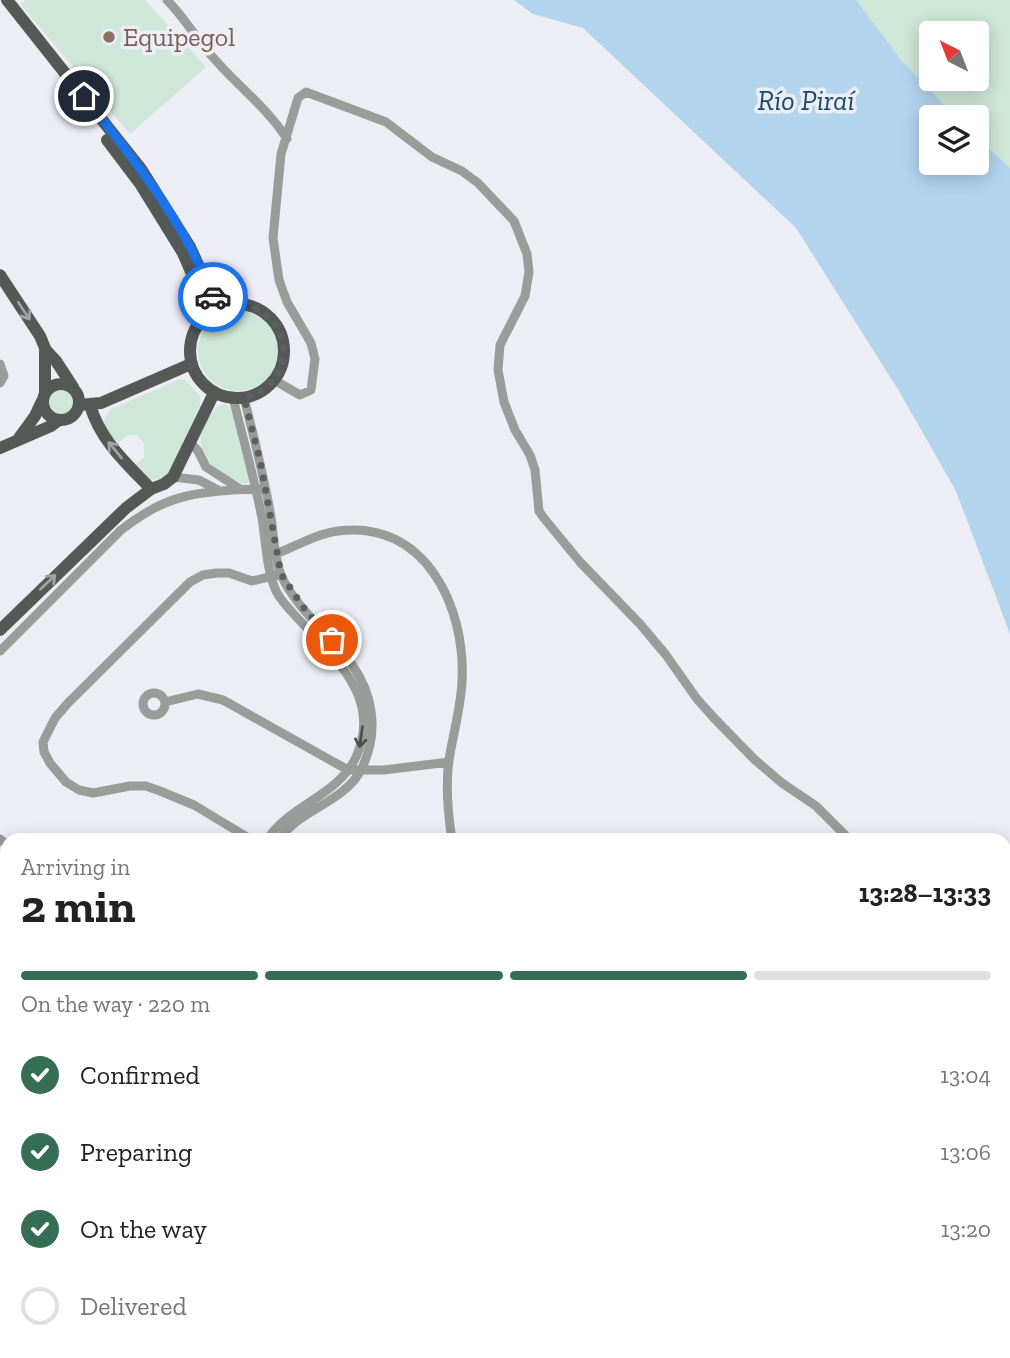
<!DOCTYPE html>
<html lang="en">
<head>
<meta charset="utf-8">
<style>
  :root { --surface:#fff; --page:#f2f2f2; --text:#222; --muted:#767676; --line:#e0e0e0; --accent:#366e55 }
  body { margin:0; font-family:"Zilla Slab",serif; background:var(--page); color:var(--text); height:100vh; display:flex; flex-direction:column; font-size:26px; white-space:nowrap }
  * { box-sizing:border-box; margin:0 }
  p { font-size:23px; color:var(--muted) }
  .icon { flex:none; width:38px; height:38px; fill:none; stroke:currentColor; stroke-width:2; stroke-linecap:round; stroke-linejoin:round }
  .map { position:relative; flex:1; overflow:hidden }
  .details { position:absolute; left:0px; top:833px; width:1012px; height:525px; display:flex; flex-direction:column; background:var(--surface); border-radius:21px 21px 0 0; box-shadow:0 4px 18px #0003 }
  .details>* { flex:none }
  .needle { width:46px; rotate:318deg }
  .buttons { position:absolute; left:919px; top:21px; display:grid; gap:14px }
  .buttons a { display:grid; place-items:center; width:70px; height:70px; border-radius:7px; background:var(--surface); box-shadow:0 4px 18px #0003; font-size:35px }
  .pin { position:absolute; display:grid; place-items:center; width:60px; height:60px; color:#fff; margin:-30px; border:4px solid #fff; border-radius:50%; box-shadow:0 2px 7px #0007 }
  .courier { position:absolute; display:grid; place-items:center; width:70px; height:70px; margin:-35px; border:5px solid #1a73e8; border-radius:50%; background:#fff; color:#222; box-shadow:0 2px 9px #0007 }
  .overview em { font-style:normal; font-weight:800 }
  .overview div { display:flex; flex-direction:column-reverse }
  .overview { display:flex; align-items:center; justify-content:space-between; height:119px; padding:0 21px }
  h1 { font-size:46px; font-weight:800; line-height:52px }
  .bar { display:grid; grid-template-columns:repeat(4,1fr); gap:10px 7px; align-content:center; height:84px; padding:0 21px }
  .bar i { height:9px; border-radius:5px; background:var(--line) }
  .bar .current { background:var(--accent) }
  .bar p { grid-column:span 4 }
  ol { padding:0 21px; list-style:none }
  li { display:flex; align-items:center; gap:21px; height:77px }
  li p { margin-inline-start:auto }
  li .icon { padding:7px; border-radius:50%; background:var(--accent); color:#fff; stroke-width:4 }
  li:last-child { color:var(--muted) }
  li i { width:38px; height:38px; border:4px solid var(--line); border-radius:50% }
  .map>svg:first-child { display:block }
  .green { fill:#cee7d8; fill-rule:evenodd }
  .water { fill:#b2d4ed }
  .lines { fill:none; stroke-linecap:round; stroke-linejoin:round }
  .minor { stroke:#999c99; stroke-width:9 }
  .major { stroke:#545955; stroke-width:12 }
  .oneway { stroke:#a0a3a5 }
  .oneway2 { stroke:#4f5150 }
  .done { stroke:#5e5f63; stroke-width:7; stroke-dasharray:0 12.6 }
  .route { stroke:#1a73e8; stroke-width:9 }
  .education-dot { fill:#8d6e63; stroke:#ecedf5; stroke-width:2.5 }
  .labels { text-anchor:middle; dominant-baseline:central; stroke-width:7; stroke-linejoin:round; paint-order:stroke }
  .education-label { font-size:26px; fill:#785e54; stroke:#ecedf5; text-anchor:start }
  .water-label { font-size:28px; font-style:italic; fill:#124b6d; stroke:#ecedf5 }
</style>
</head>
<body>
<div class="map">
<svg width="1010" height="1358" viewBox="0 0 1010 1358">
  <rect width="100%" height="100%" fill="#ecedf5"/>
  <path class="green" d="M25,0H145L206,67L130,134L20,4Z
    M855,0H1010V168L994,156L977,138L976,117H956L902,61ZM931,33H976V79H931Z
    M198 351a40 40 0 1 1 80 0a40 40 0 1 1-80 0Z
    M180,379L185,380L200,396V405L170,471L160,479L149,480L134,466L144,457V443L135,434L127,436L115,445L102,423L111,409Z
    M47 402a14 14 0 1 1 28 0a14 14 0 1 1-28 0Z
    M226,404L231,410L249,480L246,485C220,474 191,459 204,426C208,417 212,411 220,405Z
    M1010,1329V1358H941L953,1351H1004L1005,1331Z"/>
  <path class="water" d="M514,0H856L902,61L956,117H931V163H976L977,138L1010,168V634L956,491L899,391L796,228L583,28L533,14Z"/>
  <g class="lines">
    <path class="minor" d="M167,0C184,17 195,37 211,55C235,84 267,107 287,139
      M0,364L4,376L0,383
      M274,380L300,395L311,390L315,359L311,343L287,302L279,280L273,238L281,154L298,98L306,92L386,122L432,157L462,171L478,183L514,221L527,254L529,272L525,296L500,345L498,370L504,402L515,430L530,455L535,470L539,511L543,517L580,562L640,624L666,655L697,699L714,718L754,759L782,783L816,806L850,840
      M233,398C243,438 254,478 262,518C266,542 266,568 276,591C282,603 294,614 303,624C338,661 382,700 356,757C337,797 289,805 267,840
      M244,398C254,437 264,477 271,517C274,535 274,558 281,575C304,626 363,652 371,711C374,731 371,749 362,768C345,803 299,809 279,840
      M190,442L198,451L206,467L240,489
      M173,477L199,480L218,490
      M273,555C295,547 315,534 338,531C425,519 466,607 462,681C461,707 453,734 449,760C445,787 448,814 452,840
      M0,651L121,530C160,500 184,493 233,490C242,489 251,490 260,489
      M143 704a11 11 0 1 1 22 0a11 11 0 1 1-22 0Z
      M165,702L198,694L223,700L348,770H384L449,762
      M0,839L7,845
      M252,840L194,805L160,791L146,786H130L93,793L79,790L66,782L50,763L44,752L43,742L55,718L68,703L190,582L203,575L217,573H229L252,581L281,574
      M0,1265L3,1263L7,1271L0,1276
      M1004,1323L1010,1322
      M144,1351L150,1358
      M208,1351L213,1358
      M342,1351L347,1358
      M433,1351L436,1358
      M495,1351L501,1358
      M575,1351L576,1358
      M656,1351L657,1358
      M738,1351L741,1358
      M93,1358L96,1351
      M923,1358L938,1351"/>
    <path class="major" d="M7,0L141,169L190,247L218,308
      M107,140L141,185L183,253L209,313
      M0,275L40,336L45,348V391
      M190 351a47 47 0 1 1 94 0a47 47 0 1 1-94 0Z
      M45,349L56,361L73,387
      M43 402a18 18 0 1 1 36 0a18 18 0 1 1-36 0Z
      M79,405L101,403L191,364
      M90,405C100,440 126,463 151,489
      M19,438L35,416L42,401
      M0,448L51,426L59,420
      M0,630L126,508L151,489L164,484L173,477L214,393
      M0,937L7,947
      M0,952L7,962
      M280,1351L285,1358
      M293,1351L298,1358"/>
  </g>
  <defs><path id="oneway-shaft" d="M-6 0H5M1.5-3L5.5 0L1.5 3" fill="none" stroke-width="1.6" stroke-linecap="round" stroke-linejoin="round" transform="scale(1.75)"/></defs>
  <g class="oneway">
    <use href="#oneway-shaft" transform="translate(24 311) rotate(57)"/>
    <use href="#oneway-shaft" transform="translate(115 450) rotate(-129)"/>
    <use href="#oneway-shaft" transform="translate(48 582) rotate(-44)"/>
  </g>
  <use class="oneway2" href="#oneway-shaft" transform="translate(361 737) rotate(98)"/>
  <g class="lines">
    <path class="done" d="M213,297L218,308C287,290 311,378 244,398L260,460L281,574L303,607L332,640"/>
    <path class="route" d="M84,96C122,145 162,193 190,247C199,263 206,280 213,297"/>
  </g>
  <circle class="education-dot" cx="109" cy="37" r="7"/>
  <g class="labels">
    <g class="education-label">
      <text x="123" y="37">Equipegol</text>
    </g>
    <g class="water-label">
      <text x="806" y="100">Río Piraí</text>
    </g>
  </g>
</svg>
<div class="buttons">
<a><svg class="needle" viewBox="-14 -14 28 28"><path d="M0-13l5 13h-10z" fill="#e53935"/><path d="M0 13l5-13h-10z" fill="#767676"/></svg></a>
<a><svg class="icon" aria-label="layers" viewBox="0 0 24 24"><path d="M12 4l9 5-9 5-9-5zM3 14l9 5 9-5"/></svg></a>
</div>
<div class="pin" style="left:332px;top:640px;background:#ea580c"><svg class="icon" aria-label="bag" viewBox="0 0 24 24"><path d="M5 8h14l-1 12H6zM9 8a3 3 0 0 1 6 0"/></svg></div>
<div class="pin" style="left:84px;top:96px;background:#1f2937"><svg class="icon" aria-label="home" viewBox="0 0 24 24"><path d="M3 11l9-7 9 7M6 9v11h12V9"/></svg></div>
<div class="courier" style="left:213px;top:297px"><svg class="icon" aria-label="car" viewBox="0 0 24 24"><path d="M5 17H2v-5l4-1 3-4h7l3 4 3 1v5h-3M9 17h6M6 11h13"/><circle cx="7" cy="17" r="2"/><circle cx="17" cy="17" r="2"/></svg></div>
<section class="details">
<div class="overview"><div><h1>2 min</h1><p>Arriving in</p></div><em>13:28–13:33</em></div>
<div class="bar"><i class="current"></i><i class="current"></i><i class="current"></i><i></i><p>On the way · 220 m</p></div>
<ol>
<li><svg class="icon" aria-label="check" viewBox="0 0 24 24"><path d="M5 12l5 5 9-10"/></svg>Confirmed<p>13:04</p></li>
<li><svg class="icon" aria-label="check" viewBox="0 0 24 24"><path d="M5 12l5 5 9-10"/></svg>Preparing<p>13:06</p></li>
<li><svg class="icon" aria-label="check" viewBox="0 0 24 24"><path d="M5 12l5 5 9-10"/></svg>On the way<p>13:20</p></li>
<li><i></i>Delivered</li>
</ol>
</section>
</div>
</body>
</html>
